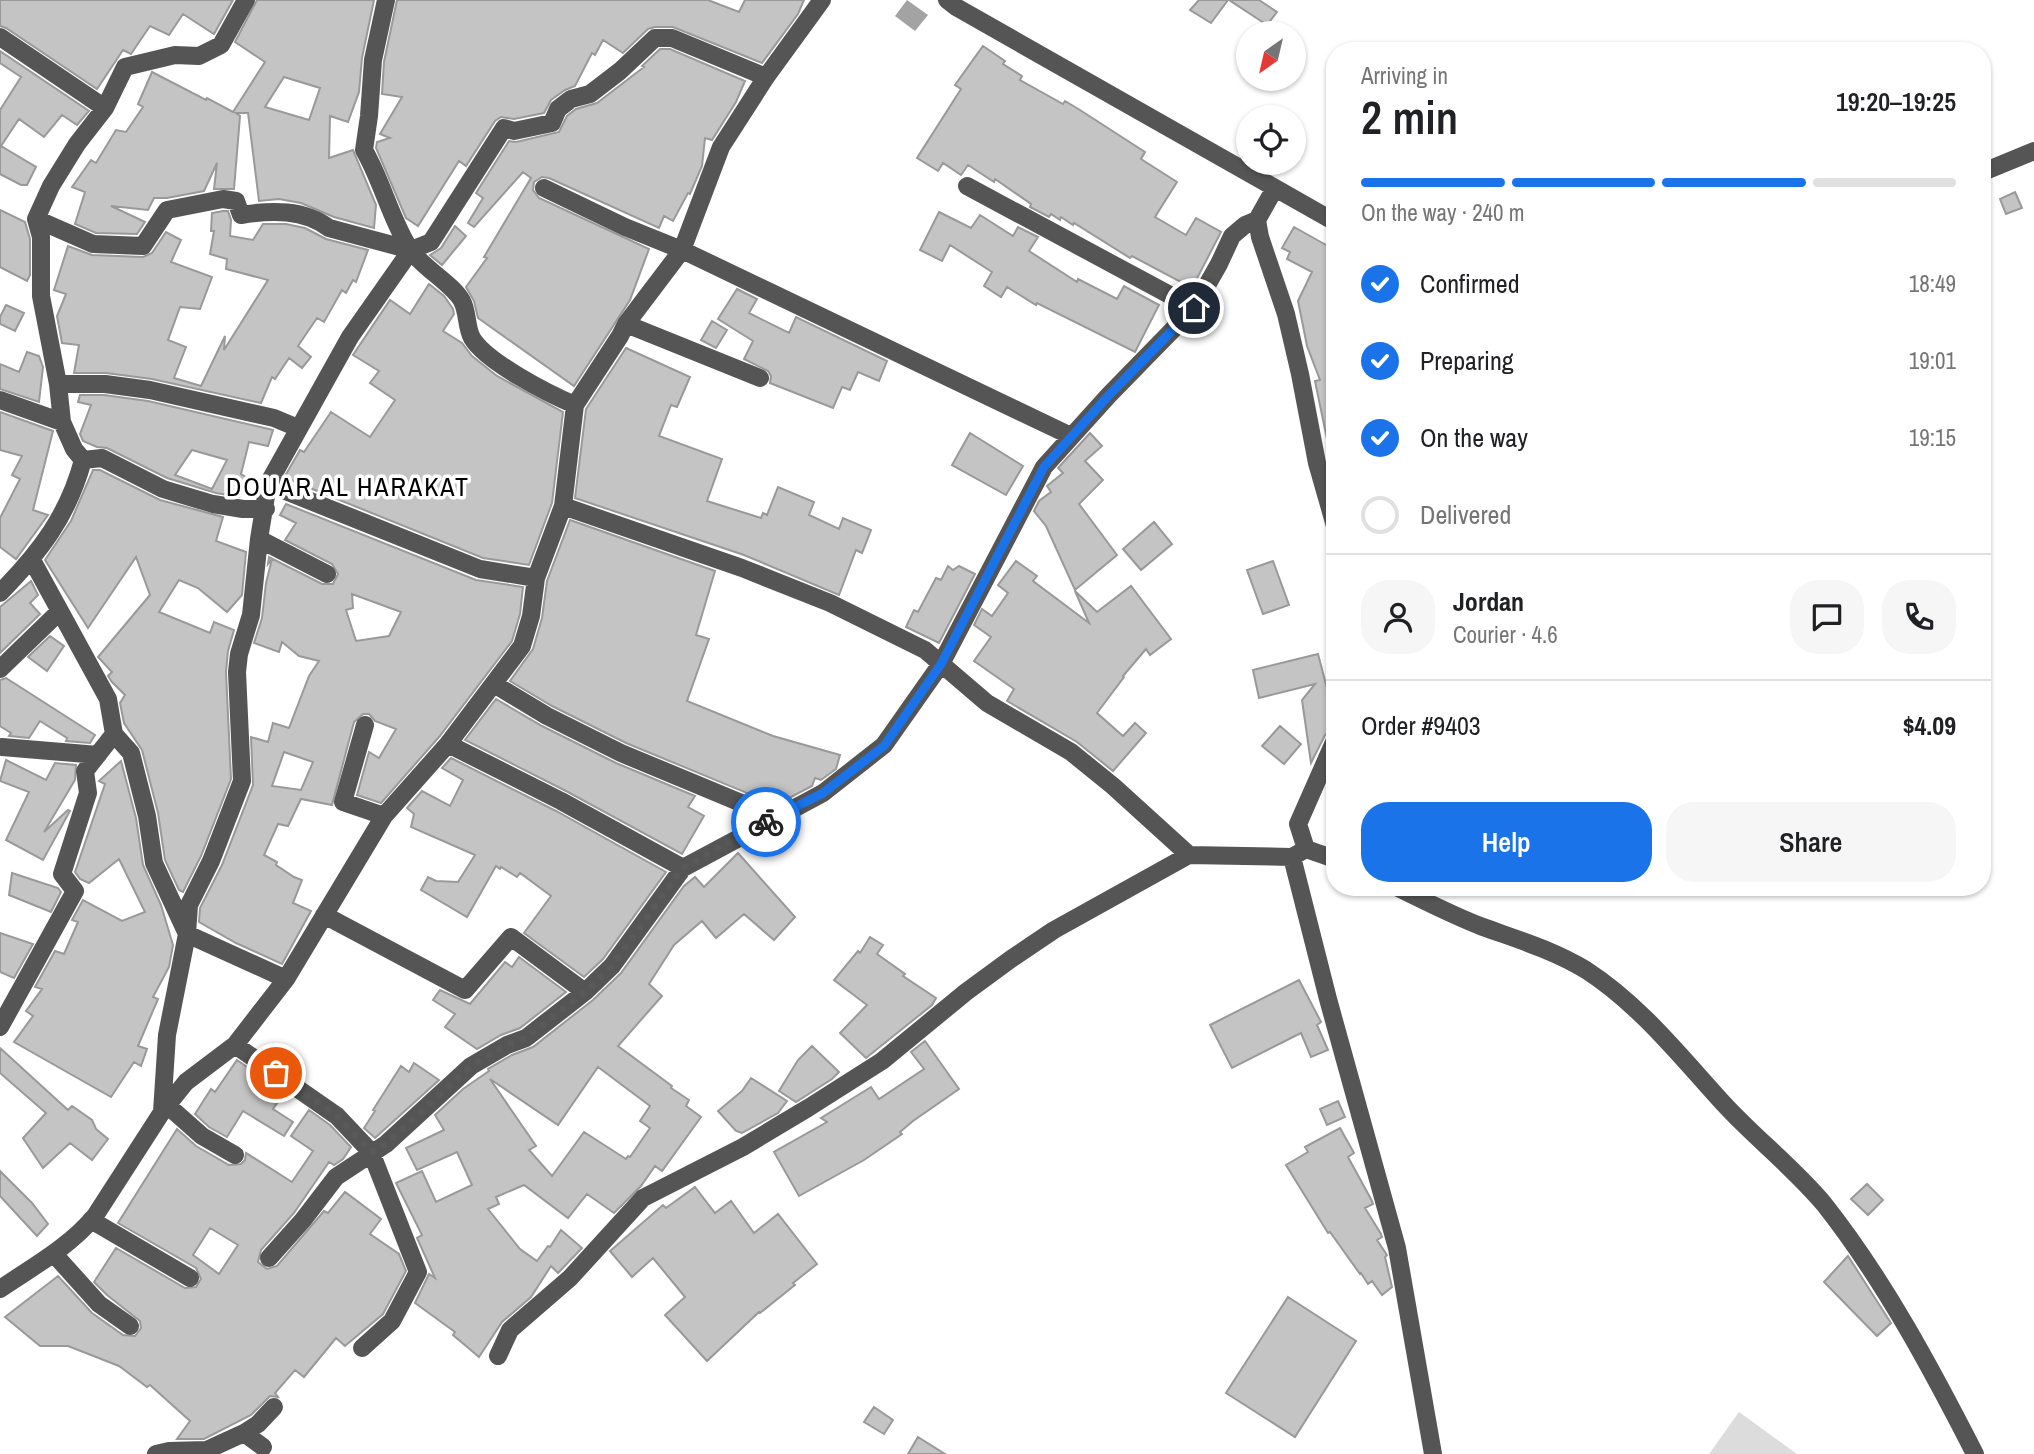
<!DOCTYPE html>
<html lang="en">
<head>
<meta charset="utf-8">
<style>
  :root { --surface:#fff; --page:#f6f6f6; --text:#202124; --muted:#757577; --line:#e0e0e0; --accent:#1a73e8 }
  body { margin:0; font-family:"Archivo Narrow",sans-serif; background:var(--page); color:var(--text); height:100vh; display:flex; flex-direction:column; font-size:26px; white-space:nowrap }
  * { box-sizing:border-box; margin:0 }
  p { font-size:23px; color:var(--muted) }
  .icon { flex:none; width:38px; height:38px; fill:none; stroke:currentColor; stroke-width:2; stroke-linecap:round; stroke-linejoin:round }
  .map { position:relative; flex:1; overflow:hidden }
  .details { position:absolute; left:1326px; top:42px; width:665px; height:854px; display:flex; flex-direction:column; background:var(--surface); border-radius:28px; box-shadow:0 2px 5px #0004 }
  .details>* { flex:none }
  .needle { width:46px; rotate:214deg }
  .controls { position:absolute; left:1236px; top:21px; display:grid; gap:14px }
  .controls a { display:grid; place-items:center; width:70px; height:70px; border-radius:50%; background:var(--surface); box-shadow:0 2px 5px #0004; font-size:35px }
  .pin { position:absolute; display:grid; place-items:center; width:60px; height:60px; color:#fff; margin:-30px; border:4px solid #fff; border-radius:50%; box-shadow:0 2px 7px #0007 }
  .courier { position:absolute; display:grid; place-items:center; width:70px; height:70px; margin:-35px; border:5px solid #1a73e8; border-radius:50%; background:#fff; color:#222; box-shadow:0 2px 9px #0007 }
  .overview em { font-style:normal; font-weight:600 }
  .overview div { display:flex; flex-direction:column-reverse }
  .overview { display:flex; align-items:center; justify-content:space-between; height:119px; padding:0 35px }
  h1 { font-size:46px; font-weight:600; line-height:52px }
  .bar { display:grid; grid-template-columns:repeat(4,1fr); gap:10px 7px; align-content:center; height:84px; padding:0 35px }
  .bar i { height:9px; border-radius:5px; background:var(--line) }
  .bar .current { background:var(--accent) }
  .bar p { grid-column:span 4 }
  .line { display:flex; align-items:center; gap:18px; padding:0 35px; border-top:2px solid var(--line) }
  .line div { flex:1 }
  .round { display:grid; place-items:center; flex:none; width:74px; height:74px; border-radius:28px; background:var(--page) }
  ol { padding:0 35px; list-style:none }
  li { display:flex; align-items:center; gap:21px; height:77px }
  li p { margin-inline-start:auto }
  li .icon { padding:7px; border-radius:50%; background:var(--accent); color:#fff; stroke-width:4 }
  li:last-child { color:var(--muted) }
  li i { width:38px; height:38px; border:4px solid var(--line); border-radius:50% }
  .action { display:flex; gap:14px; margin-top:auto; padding:14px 35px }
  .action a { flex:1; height:80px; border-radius:28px; background:var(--accent); color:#fff; font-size:28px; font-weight:600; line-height:80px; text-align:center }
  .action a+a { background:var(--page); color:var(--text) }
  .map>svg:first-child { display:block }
  .green { fill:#dcdcdc }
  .water { fill:#a3a3a3 }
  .building { fill:#c4c4c4; stroke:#999; stroke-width:2; fill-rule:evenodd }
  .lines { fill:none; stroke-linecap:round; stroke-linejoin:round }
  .minor { stroke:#555; stroke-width:18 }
  .done { stroke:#595959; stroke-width:7; stroke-dasharray:0 12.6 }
  .route { stroke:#1a73e8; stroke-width:9 }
  .labels { text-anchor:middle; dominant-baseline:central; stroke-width:7; stroke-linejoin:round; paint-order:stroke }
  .quarter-label { font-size:26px; letter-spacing:2px; fill:#000; stroke:#fff }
</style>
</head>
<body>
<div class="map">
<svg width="2034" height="1454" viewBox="0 0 2034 1454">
  <rect width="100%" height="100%" fill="#fff"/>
  <path class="green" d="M1739,1412L1797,1454H1709Z"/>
  <path class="water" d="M907,0L928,15L915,31L895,16Z"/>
  <path class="building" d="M0,0H233L214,34L183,14L169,35L150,26L131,54L123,50L97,89L6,28L0,26Z
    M257,0H374L362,58L359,92L348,122L330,116L329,158L353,150L376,205L374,228L334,217L301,203L279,199L259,201L248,113H236L240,116L234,189H214L217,163L204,191L167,198H154L148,210L111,206L145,222L137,234L96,233L75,224L85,192L72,187L91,160L96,163L116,130L126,132L143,107L138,104L152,72L206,100L207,98L233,112L265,62L235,42ZM284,77L320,88L309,120L265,107Z
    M397,0H708L739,12L745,0H804L798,14L762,63L673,27H655L648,29L623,53L603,40L595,55L592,53L575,86L565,90L551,100L544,113L514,119L501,117L495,121L466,166L459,161L418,226L406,218L376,148L377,142L390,138L380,134L402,97L382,94L384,62Z
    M1199,0H1228L1211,23L1190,10Z
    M1229,0H1259L1277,12L1267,25Z
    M983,46L1005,61L1003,64L1022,76L1020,80L1063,104L1065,101L1080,110L1145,152L1141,159L1177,182L1155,217L1186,235L1196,218L1221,232L1192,288L1132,256L1130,258L1074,223L1073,225L1061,217L1060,220L1051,214L1049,217L1030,207L1031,204L995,179L994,182L968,165L961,175L943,163L938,171L917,158L961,89L955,85Z
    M660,49H670L745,81L736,102L712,140L705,138L702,166L690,194L688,193L673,221L664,216L659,228L549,178L542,177L534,182L533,190L539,198L649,249L630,300L574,386L478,318L474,301L466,287L487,258L484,257L531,178L523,172L474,227L468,223L483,198L476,193L509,141L516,142L559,132L567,116L576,109L597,103L644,67L642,66Z
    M0,51L89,111L77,125L62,115L44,137L19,119L1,146L36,167L27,185H21L0,174V110L21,77L0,63Z
    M2015,192L2022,208L2006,214L2000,199Z
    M0,210L25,222L30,239V275L27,281L0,267Z
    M223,211H228L231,220L230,236L253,240L263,224H286L305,228L326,239L368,250L356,282L353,280L346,293L342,290L324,322L317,318L298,346L311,357L302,368L289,358L275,379L272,377L261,403L152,379L106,373H74L79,345L62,343L57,316L66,294L54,290L68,246L92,255L143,257L152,253L166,232L181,240L171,262L212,277L200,309L180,307L168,340L186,347L174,378L201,386L225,336L224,350L268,280L226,269L227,259L210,254L214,231H211L212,213Z
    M939,212L971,228L980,215L1013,236L1018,227L1038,237L1029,251L1077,282L1078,279L1117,299L1124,286L1159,305L1135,352L1037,303L1036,305L1007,287L1001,297L984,286L992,272L950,245L942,261L920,250Z
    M455,226L466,236L442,265L430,255L441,248Z
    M1294,227L1335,250V443L1328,444L1315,381L1320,380L1307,346L1298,301L1312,272L1287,259L1290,252L1282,248Z
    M429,284L444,296L453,309L454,314L443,331L462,343L472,356L497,376L563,412L552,503L529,565L483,558L295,482L285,476L300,450L304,452L331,412L370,437L395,400L370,383L379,371L353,355L390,300L410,314Z
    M737,289L757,299L749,313L789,333L796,317L887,361L879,381L858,372L850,390L842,387L833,408L770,383L771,376L768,371L744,359L753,341L718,319Z
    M6,305L24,313L15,331L0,324V317Z
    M712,321L727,330L716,348L701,340Z
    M626,348L690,377L677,407L671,405L659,436L722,459L707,501L761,518L763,513L767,515L778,487L814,502L809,515L839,529L843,518L871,530L862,553L856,550L839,595L744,555L575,498L586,409Z
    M27,352L39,356L43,367L39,402L0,389V364L19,372Z
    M80,395H104L148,401L273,430L268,446L249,442L241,474L249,479L239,497L216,493L167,478L107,448L97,447L83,441L80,434L91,405L78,402ZM192,450L227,460L212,489L175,475Z
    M0,412L53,431L33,510L48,515L16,559L0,547V518L20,479L12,475L22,456L0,450Z
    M970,433L1023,466L1006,495L952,465Z
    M1090,433L1102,446L1085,461L1103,480L1079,504L1117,555L1075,590L1046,526L1034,511L1039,501L1051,492L1047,486L1063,473L1058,468Z
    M93,470H100L160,500L223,517L216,541L246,552L242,595L227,612L198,588L179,580L159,612L210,633L214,622L234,630L228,651L226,672L231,779L201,856L183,892L179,890L165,860L158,813L142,750L124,723L120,703L125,695L112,682L108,676L112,672L98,657L150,595L136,557L88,628L45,560L71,521Z
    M286,504L476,580L523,587L520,614L512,641L439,737L381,803L357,795L369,752L379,758L396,729L375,721L369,714H363L354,722L332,805L301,799L288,826L278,824L264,855L277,862L276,865L294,877L302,880L293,903L311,911L282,964L236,943L199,922L200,908L222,865L253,785L251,737L268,742L273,723L289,728L309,676L319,661L299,656L282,642L279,652L254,643L262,618L266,583L272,559L268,564L269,557L322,584H333L338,574L332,564L285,540L296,523L280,515ZM352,594L401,612L389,636L356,641L346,610L353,608ZM284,752L313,762L301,790L272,786Z
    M570,520L715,571L696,635L709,639L687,701L773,736L840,755L836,769L821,780L815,778L812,786L776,805L626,743L552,706L510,681L533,649L542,618L547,581Z
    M1154,522L1172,544L1141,570L1123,549Z
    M1016,561L1037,576L1033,581L1089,623L1075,591L1097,612L1131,586L1171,639L1150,655L1146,649L1123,676L1124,677L1097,713L1123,736L1135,723L1146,733L1113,771L1077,742L1007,701L1014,689L974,661L991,637L974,625L982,609L992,616L1008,593L998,585Z
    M1273,561L1289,605L1263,614L1247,570Z
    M948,566L953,570L959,566L975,574L939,643L906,627L914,610L918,612L936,578L941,580Z
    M31,581L38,595L30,603L40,614L0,653V607Z
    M50,636L64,646L47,671L28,657Z
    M1318,654L1328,692L1333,691L1335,701V729L1329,731L1325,735L1311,763L1302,700L1315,684L1259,698L1253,670Z
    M6,678L95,735L90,743L66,741L67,738L40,721L29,738L9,736L11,733L0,726V680Z
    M496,699L542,726L616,763L695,796L688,807L704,816L682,854L566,791L465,740Z
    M1280,726L1301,744L1284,764L1262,746Z
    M451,758L556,811L666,872L603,959L584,977L524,933L551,896L520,873L517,877L501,867L500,869L496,866L467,917L421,890L428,877L436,881L458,882L475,855L411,827L414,814L407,808L422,791L450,806L463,780L442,768Z
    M6,760L46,780L55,763L76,765L75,780L44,832L68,810L70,811L43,860L6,840L29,792L0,781Z
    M121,761L136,818L143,865L161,905L173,945L169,967L153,997L158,999L138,1046L147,1049L141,1066L134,1062L111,1097L14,1042L33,1016L26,1011L42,989L35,987L55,951L64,954L78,922L72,920L83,900L122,921L145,912L119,859L89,883L80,879L75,872L105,784L99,781Z
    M738,853L795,917L774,940L744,914L716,938L702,921L674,945L649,984L662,996L618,1046L672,1086L671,1088L689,1100L686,1106L701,1117L662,1171L655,1166L641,1186L614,1213L587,1194L568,1218L524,1185L496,1197L499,1204L488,1209L520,1249L537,1261L548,1246L550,1247L561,1230L582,1248L558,1273L551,1266L531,1297L502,1322L479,1357L453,1335L455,1332L415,1303L429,1274L435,1278L417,1238L422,1235L396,1183L422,1171L436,1202L472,1185L457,1152L417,1170L406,1148L444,1130L435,1115L463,1089L489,1071L488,1069L512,1055L533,1047L593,1000L621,973L684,886L695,877L704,887ZM598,1067L650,1106L640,1121L650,1128L630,1157L628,1156L626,1159L584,1132L552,1176L529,1150L536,1146L490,1079L558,1125Z
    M12,873L58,888L61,892L51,912L9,895Z
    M0,933L33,944L14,978L0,972Z
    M870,937L883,945L877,954L905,974L903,976L936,998L932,1005L866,1058L840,1033L867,1005L834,980L858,951L860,953Z
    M519,957L566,992L520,1028L501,1035L477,1049L445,1027L455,1014L433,1000L440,990L470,1004L505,962L512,967Z
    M1299,980L1321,1022L1317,1025L1328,1050L1311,1057L1301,1033L1232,1068L1210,1025Z
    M925,1041L959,1089L913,1121L900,1132L902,1134L864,1160L799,1196L774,1152L827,1122L821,1118L871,1087L879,1099L924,1069L911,1052Z
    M812,1046L839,1072L832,1079L796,1102L779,1091L798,1060Z
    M0,1048L68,1110L72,1106L92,1120L96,1129L108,1139L92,1160L70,1143L43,1168L23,1138L46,1113L0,1073Z
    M237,1060L284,1093L273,1109L293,1122L284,1136L243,1111L227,1137L209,1127L195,1114L211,1089L215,1092Z
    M414,1063L439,1080L375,1138L364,1128L375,1111L373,1110L401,1066L409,1072Z
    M751,1078L787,1101L778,1113L742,1133L736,1131L718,1111L742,1091Z
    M1338,1101L1345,1117L1327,1125L1320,1109Z
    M309,1110L330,1125L351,1147L343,1159L334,1165L329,1162L294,1213L261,1250L258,1262L267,1269L277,1266L324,1211L328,1213L345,1192L381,1219L370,1234L399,1254L406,1271L383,1314L345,1346L336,1338L304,1377L295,1370L275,1393L278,1397L270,1396L251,1415L204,1439H177L190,1421L150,1385L147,1387L119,1366L68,1346H40L5,1317L58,1276L92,1313L123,1335L135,1336L141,1328L140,1321L107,1295L94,1282L116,1248L185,1288L196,1287L201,1279L196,1268L118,1223L177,1129L196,1146L229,1165L241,1164L245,1160L246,1153L292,1182L313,1151L291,1136ZM210,1228L238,1245L219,1274L193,1255Z
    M1340,1128L1354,1153L1348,1157L1372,1201L1373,1204L1365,1208L1381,1234L1382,1237L1377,1240L1387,1255L1385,1257L1392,1287L1382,1295L1372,1281L1368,1284L1361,1273L1360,1274L1330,1232L1328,1233L1286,1165L1308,1152L1305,1147Z
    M0,1171L32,1203L48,1224L37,1236L0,1196Z
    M1867,1184L1883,1200L1868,1215L1851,1199Z
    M695,1187L715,1213L731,1201L754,1233L778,1214L817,1264L793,1283L795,1285L760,1313L759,1312L707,1361L665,1315L685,1297L653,1258L632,1277L610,1251L663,1205L666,1208Z
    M1848,1256L1891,1323L1877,1336L1824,1282Z
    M1288,1297L1356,1341L1295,1437L1226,1393Z
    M874,1407L893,1420L884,1434L864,1422Z
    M918,1437L945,1454H908Z"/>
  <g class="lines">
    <path class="minor" d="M386,0L373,60L369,116L364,150C382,181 390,217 409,248C420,266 453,284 462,301C468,312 466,327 472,338C486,362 549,394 575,405
      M947,0L956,7L1335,222
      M0,37L105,108
      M1983,172L2034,151
      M967,186L1194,308
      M544,188L625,227L682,250L1071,436
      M1275,188L1257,220L1260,237L1286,314L1300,374L1317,463L1335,526
      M36,219L93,244L143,246L167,210L223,199L236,201L241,215C271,210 304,209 329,228L411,250
      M626,324L760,378
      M58,384H105L150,390L274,418L298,428
      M0,400L62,422
      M83,460L102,458L163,489L213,504L243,509H266
      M268,484L480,569L536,578
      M563,506L575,405L620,336L626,324L682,250L721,147L766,77L822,0
      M259,539L327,574
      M32,560L108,699L114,734L131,753L147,816L154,863L187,934L286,979
      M0,593C40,552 68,516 83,460L74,449L62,422L58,384L41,296V237L36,219L51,186L77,144L105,108L125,67L175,55L199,56L221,45L246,0
      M0,669L59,612
      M494,684L547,716L621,753L775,817
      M365,725L343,802L384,816
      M2,747L98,755
      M1306,849L1298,824L1335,740
      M1335,859L1306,849L1292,857L1328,999L1397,1248L1433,1454
      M683,868L823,793L884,745L941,664L1044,467L1109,395L1194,308L1219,264L1232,236L1245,225L1257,220
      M1396,887C1425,901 1454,916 1483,927C1519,940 1553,950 1586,970C1640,1005 1680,1056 1723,1103C1755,1138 1794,1168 1824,1204C1884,1280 1931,1368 1975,1454
      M324,915L465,990L511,937L585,992
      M0,1027L75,891L62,874L88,793L85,771L114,734
      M235,1045L337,1116L371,1152L418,1272L392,1321L362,1348
      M167,1105L202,1136L235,1155
      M162,1112L167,1035L187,934L189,905L211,861L242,781L237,672L239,654L251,615L259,539L268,484L350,337L411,250L431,242L504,128L514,131L552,123L558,109L571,99L590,94L620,71L655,38H672L766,77
      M91,1220L190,1278
      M54,1254L99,1304L130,1326
      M269,1258L303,1220L336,1177L386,1144L471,1066L507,1045L526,1038L585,992L612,966L683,868L561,801L448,744
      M0,1289C34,1266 69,1247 95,1216L162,1112L186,1082L235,1045L286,979L384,816L448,744L522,646L531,616L536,578L563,506L742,568L830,603L925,650L987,703L1071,752L1113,786L1189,855L1292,857
      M498,1356L510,1330L570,1278L643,1198L743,1147L808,1108L882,1061L966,992L1011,959L1054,930L1189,855
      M244,1433L258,1424L274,1407
      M156,1454L169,1451L207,1450L244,1433L263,1447"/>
  </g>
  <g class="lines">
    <path class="done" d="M276,1073L337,1116L371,1152L386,1144L471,1066L506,1045L526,1038L585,992L612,966L682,868L766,822"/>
    <path class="route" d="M766,822L823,793L884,746L941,664L1044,467L1109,395L1194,308"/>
  </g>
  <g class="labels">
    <g class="quarter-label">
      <text x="348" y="486">DOUAR AL HARAKAT</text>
    </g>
  </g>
</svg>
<div class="controls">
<a><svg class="needle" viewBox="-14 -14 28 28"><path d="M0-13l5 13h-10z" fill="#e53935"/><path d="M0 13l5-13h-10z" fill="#757577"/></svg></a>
<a><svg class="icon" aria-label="locate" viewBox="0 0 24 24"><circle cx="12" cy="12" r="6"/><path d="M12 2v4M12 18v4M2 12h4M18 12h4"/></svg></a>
</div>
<div class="pin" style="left:276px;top:1073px;background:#ea580c"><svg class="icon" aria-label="bag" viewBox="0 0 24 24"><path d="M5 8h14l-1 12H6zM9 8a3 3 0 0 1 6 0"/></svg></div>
<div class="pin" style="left:1194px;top:308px;background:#1f2937"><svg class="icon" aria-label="home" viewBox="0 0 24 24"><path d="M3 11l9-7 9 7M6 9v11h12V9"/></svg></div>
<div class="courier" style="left:766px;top:822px"><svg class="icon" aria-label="bike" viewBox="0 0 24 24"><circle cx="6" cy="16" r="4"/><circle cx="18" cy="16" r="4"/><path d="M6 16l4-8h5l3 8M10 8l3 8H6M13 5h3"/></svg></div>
<section class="details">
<div class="overview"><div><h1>2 min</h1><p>Arriving in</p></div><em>19:20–19:25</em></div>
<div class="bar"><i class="current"></i><i class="current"></i><i class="current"></i><i></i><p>On the way · 240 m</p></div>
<ol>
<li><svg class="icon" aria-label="check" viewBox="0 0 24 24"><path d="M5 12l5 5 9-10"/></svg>Confirmed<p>18:49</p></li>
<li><svg class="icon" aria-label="check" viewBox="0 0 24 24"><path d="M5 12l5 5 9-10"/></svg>Preparing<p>19:01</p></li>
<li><svg class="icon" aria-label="check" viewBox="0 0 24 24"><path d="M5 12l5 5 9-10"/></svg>On the way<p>19:15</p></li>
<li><i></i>Delivered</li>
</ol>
<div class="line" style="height:126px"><a class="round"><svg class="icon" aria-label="person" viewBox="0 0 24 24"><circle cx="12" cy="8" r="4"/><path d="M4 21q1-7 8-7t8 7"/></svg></a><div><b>Jordan</b><p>Courier · 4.6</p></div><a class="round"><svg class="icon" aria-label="chat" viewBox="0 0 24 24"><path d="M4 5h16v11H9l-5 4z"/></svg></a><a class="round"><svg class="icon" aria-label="phone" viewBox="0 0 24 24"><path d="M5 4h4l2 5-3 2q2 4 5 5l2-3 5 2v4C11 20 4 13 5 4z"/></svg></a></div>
<div class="line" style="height:91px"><div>Order #9403</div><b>$4.09</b></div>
<div class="action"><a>Help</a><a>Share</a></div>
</section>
</div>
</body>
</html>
